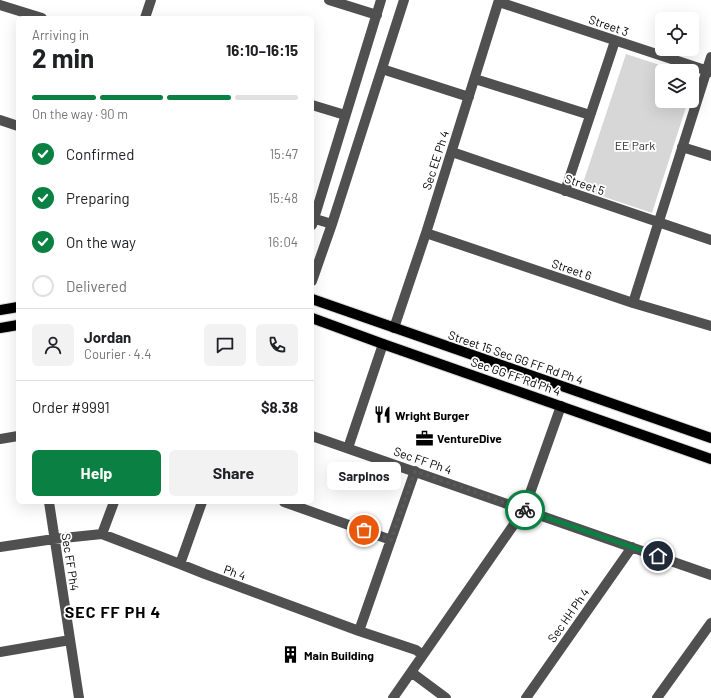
<!DOCTYPE html>
<html lang="en">
<head>
<meta charset="utf-8">
<style>
  :root { --surface:#fff; --page:#f2f2f2; --text:#202124; --muted:#757577; --line:#e0e0e0; --accent:#0b8043 }
  body { margin:0; font-family:Barlow,sans-serif; background:var(--page); color:var(--text); height:100vh; display:flex; flex-direction:column; font-size:15px; white-space:nowrap }
  * { box-sizing:border-box; margin:0 }
  p { font-size:13px; color:var(--muted) }
  .icon { flex:none; width:22px; height:22px; fill:none; stroke:currentColor; stroke-width:2; stroke-linecap:round; stroke-linejoin:round }
  .map { position:relative; flex:1; overflow:hidden }
  .drawer { position:absolute; left:16px; top:16px; width:298px; height:488px; display:flex; flex-direction:column; background:var(--surface); border-radius:6px; box-shadow:0 4px 16px #0002 }
  .drawer>* { flex:none }
  .controls { position:absolute; left:655px; top:12px; display:grid; gap:8px }
  .controls a { display:grid; place-items:center; width:44px; height:44px; border-radius:6px; background:var(--surface); box-shadow:0 4px 16px #0002; font-size:20px }
  .pin { position:absolute; display:grid; place-items:center; width:34px; height:34px; color:#fff; margin:-17px; border:2px solid #fff; border-radius:50%; box-shadow:0 1px 4px #0007 }
  .courier { position:absolute; display:grid; place-items:center; width:40px; height:40px; margin:-20px; border:3px solid #0b8043; border-radius:50%; background:#fff; color:#222; box-shadow:0 1px 5px #0007 }
  .bubble { position:absolute; height:28px; border-radius:6px; background:var(--surface); box-shadow:0 4px 16px #0002; font-size:13px; font-weight:700; line-height:28px; text-align:center }
  .summary em { font-style:normal; font-weight:700 }
  .summary div { display:flex; flex-direction:column-reverse }
  .summary { display:flex; align-items:center; justify-content:space-between; height:68px; padding:0 16px }
  h1 { font-size:26px; font-weight:700; line-height:30px }
  .bar { display:grid; grid-template-columns:repeat(4,1fr); gap:6px 4px; align-content:center; height:48px; padding:0 16px }
  .bar i { height:5px; border-radius:3px; background:var(--line) }
  .bar .current { background:var(--accent) }
  .bar p { grid-column:span 4 }
  .line { display:flex; align-items:center; gap:10px; padding:0 16px; border-top:1px solid var(--line) }
  .line div { flex:1 }
  .round { display:grid; place-items:center; flex:none; width:42px; height:42px; border-radius:6px; background:var(--page) }
  ol { padding:0 16px; list-style:none }
  li { display:flex; align-items:center; gap:12px; height:44px }
  li p { margin-inline-start:auto }
  li .icon { padding:4px; border-radius:50%; background:var(--accent); color:#fff; stroke-width:4 }
  li:last-child { color:var(--muted) }
  li i { width:22px; height:22px; border:2px solid var(--line); border-radius:50% }
  .cta { display:flex; gap:8px; margin-top:auto; padding:8px 16px }
  .cta a { flex:1; height:46px; border-radius:6px; background:var(--accent); color:#fff; font-size:16px; font-weight:700; line-height:46px; text-align:center }
  .cta a+a { background:var(--page); color:var(--text) }
  .map>svg:first-child { display:block }
  .green { fill:#d7d7d7 }
  .lines { fill:none; stroke-linecap:round; stroke-linejoin:round }
  .major-casing { stroke:#dbdbdb; stroke-width:12 }
  .minor { stroke:#505050; stroke-width:10 }
  .major { stroke:#000; stroke-width:10 }
  .done { stroke:#595959; stroke-width:4; stroke-dasharray:0 7.2 }
  .route { stroke:#0b8043; stroke-width:5 }
  .labels { text-anchor:middle; dominant-baseline:central; stroke-width:3.5; stroke-linejoin:round; paint-order:stroke }
  .street-label { font-size:12px; fill:#000; stroke:#fff }
  .park-label { font-size:12px; fill:#2e2e2e; stroke:#fff }
  .poi-label { font-size:12px; font-weight:bold; fill:#000; stroke:#fff; text-anchor:start }
  .district-label { font-size:16px; font-weight:bold; letter-spacing:1px; fill:#000; stroke:#fff }
</style>
</head>
<body>
<div class="map">
<svg width="711" height="698" viewBox="0 0 711 698">
  <rect width="100%" height="100%" fill="#fff"/>
  <path class="green" d="M626,54L678,71H662V101H688L652,213L581,189Z"/>
  <g class="lines">
    <defs>
      <path id="major" d="M312,299L711,438
        M0,310L18,307
        M312,318L383,344L711,459
        M0,328L18,325"/>
    </defs>
    <use href="#major" class="major-casing"/>
    <path class="minor" d="M329,0L377,15
      M499,2L711,72
      M0,5L42,18
      M145,18L151,0
      M382,69L469,97
      M475,79L590,115
      M312,105L345,115
      M0,120L18,126
      M682,147L711,156
      M452,152L711,240
      M565,191L615,41
      M312,218L332,224
      M312,225L381,0
      M426,233L633,303L711,326
      M312,281L332,224L404,0
      M633,303L711,57
      M394,328L426,233L499,0
      M312,436L711,575
      M0,439L18,436
      M348,448L383,344
      M49,502L79,698
      M284,502L391,540
      M102,534L114,502
      M0,547L54,539L102,534L180,564L205,574L359,631L416,650L423,655
      M180,564L202,502
      M359,631L415,471
      M0,652L70,640
      M411,672L446,698
      M393,698L524,510L561,406
      M526,698L632,547
      M657,698L711,623"/>
    <use href="#major" class="major"/>
  </g>
  <g class="lines">
    <path class="done" d="M364,530L391,540L415,471L525,510"/>
    <path class="route" d="M525,510L658,556"/>
  </g>
  <defs>
    <symbol id="restaurant-bare" viewBox="-9 -9 18 18"><path d="M-5-6h1v4h1v-4h1v4h1v-4h1v5L-1.5 .5V6h-2V.5L-5-1ZM5-6V6H3V1.5H1.5Q1.5-4 5-6Z" fill="#000" stroke="#fff" stroke-width="2.5" paint-order="stroke"/></symbol>
    <symbol id="office-bare" viewBox="-9 -9 18 18"><path d="M-6-3h4V-5.5h4V-3h4V5H-6ZM-1-4.5V-3h2v-1.5ZM-6 0V1H6V0Z" fill="#000" stroke="#fff" stroke-width="2.5" paint-order="stroke"/></symbol>
    <symbol id="building-bare" viewBox="-9 -9 18 18"><path d="M-4-6H4V6H1V3H-1V6H-4ZM-2.5-4.3h1.7v1.8h-1.7ZM.8-4.3h1.7v1.8H.8ZM-2.5-1h1.7V.8h-1.7ZM.8-1h1.7V.8H.8Z" fill="#000" stroke="#fff" stroke-width="2.5" paint-order="stroke"/></symbol>
  </defs>
  <g fill-rule="evenodd">
    <use href="#restaurant-bare" x="370" y="402" width="25" height="25"/>
    <use href="#office-bare" x="412" y="426" width="25" height="25"/>
    <use href="#building-bare" x="278" y="642" width="25" height="25"/>
  </g>
  <g class="labels">
    <g class="street-label">
      <text transform="translate(609 25) rotate(19)">Street 3</text>
      <text transform="translate(435 160) rotate(-72)">Sec EE Ph 4</text>
      <text transform="translate(585 184) rotate(19)">Street 5</text>
      <text transform="translate(572 269) rotate(19)">Street 6</text>
      <text transform="translate(516 357) rotate(19)">Street 15 Sec GG FF Rd Ph 4</text>
      <text transform="translate(516 376) rotate(19)">Sec GG FF Rd Ph 4</text>
      <text transform="translate(423 460) rotate(19)">Sec FF Ph 4</text>
      <text transform="translate(71 562) rotate(81)">Sec FF Ph4</text>
      <text transform="translate(235 572) rotate(20)">Ph 4</text>
      <text transform="translate(568 615) rotate(-55)">Sec HH Ph 4</text>
    </g>
    <g class="park-label">
      <text x="635" y="145">EE Park</text>
    </g>
    <g class="poi-label">
      <text x="395" y="415">Wright Burger</text>
      <text x="437" y="438">VentureDive</text>
      <text x="304" y="655">Main Building</text>
    </g>
    <g class="district-label">
      <text x="113" y="611">SEC FF PH 4</text>
    </g>
  </g>
</svg>
<div class="controls">
<a><svg class="icon" aria-label="locate" viewBox="0 0 24 24"><circle cx="12" cy="12" r="6"/><path d="M12 2v4M12 18v4M2 12h4M18 12h4"/></svg></a>
<a><svg class="icon" aria-label="layers" viewBox="0 0 24 24"><path d="M12 4l9 5-9 5-9-5zM3 14l9 5 9-5"/></svg></a>
</div>
<div class="pin" style="left:364px;top:530px;background:#ea580c"><svg class="icon" aria-label="bag" viewBox="0 0 24 24"><path d="M5 8h14l-1 12H6zM9 8a3 3 0 0 1 6 0"/></svg></div>
<div class="pin" style="left:658px;top:556px;background:#1f2937"><svg class="icon" aria-label="home" viewBox="0 0 24 24"><path d="M3 11l9-7 9 7M6 9v11h12V9"/></svg></div>
<div class="courier" style="left:525px;top:510px"><svg class="icon" aria-label="bike" viewBox="0 0 24 24"><circle cx="6" cy="16" r="4"/><circle cx="18" cy="16" r="4"/><path d="M6 16l4-8h5l3 8M10 8l3 8H6M13 5h3"/></svg></div>
<div class="bubble" style="left:327px;top:462px;width:74px">Sarpinos</div>
<section class="drawer">
<div class="summary"><div><h1>2 min</h1><p>Arriving in</p></div><em>16:10–16:15</em></div>
<div class="bar"><i class="current"></i><i class="current"></i><i class="current"></i><i></i><p>On the way · 90 m</p></div>
<ol>
<li><svg class="icon" aria-label="check" viewBox="0 0 24 24"><path d="M5 12l5 5 9-10"/></svg>Confirmed<p>15:47</p></li>
<li><svg class="icon" aria-label="check" viewBox="0 0 24 24"><path d="M5 12l5 5 9-10"/></svg>Preparing<p>15:48</p></li>
<li><svg class="icon" aria-label="check" viewBox="0 0 24 24"><path d="M5 12l5 5 9-10"/></svg>On the way<p>16:04</p></li>
<li><i></i>Delivered</li>
</ol>
<div class="line" style="height:72px"><a class="round"><svg class="icon" aria-label="person" viewBox="0 0 24 24"><circle cx="12" cy="8" r="4"/><path d="M4 21q1-7 8-7t8 7"/></svg></a><div><b>Jordan</b><p>Courier · 4.4</p></div><a class="round"><svg class="icon" aria-label="chat" viewBox="0 0 24 24"><path d="M4 5h16v11H9l-5 4z"/></svg></a><a class="round"><svg class="icon" aria-label="phone" viewBox="0 0 24 24"><path d="M5 4h4l2 5-3 2q2 4 5 5l2-3 5 2v4C11 20 4 13 5 4z"/></svg></a></div>
<div class="line" style="height:52px"><div>Order #9991</div><b>$8.38</b></div>
<div class="cta"><a>Help</a><a>Share</a></div>
</section>
</div>
</body>
</html>
